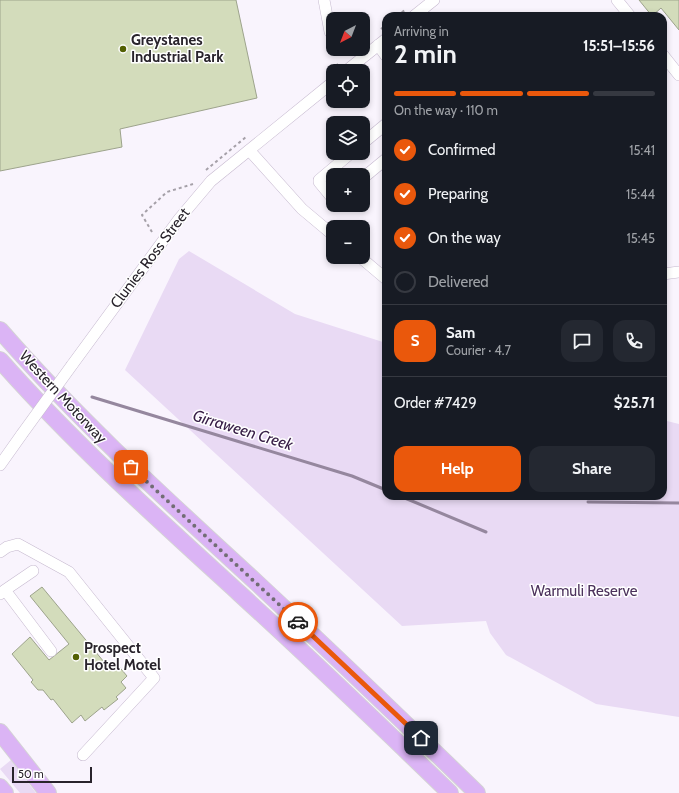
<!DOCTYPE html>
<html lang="en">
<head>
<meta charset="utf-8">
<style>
  :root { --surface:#171b24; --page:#242831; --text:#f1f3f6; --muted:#9ea1a6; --line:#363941; --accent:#ea580c }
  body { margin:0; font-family:Cabin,sans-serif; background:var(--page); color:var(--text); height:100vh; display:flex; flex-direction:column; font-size:15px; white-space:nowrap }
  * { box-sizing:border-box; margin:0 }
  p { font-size:13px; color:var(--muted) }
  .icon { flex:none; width:22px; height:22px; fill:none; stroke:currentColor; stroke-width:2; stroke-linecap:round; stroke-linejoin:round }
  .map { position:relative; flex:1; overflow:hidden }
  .sheet { position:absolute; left:382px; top:12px; width:285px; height:488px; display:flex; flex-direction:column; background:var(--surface); border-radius:12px; box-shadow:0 2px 6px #0003 }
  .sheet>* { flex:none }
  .needle { width:26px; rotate:222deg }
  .fabs { position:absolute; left:326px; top:12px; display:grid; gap:8px }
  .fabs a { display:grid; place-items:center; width:44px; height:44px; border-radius:8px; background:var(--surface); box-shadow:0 2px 6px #0003; font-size:20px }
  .scale { position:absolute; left:12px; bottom:10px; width:80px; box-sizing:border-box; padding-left:4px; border:2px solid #29242c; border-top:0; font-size:11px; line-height:14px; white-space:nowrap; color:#29242c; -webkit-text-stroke:3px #fff; paint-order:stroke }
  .pin { position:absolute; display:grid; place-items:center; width:34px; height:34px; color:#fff; margin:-17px; border-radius:8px; box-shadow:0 2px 6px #0006 }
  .courier { position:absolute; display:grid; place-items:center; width:40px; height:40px; margin:-20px; border:3px solid #ea580c; border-radius:50%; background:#fff; color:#222; box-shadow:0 1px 5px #0007 }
  .headline em { font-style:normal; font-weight:800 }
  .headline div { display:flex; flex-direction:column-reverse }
  .headline { display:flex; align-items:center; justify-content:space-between; height:68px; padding:0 12px }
  h1 { font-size:26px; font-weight:800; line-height:30px }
  .bar { display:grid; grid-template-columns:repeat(4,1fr); gap:6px 4px; align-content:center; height:48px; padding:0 12px }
  .bar i { height:5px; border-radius:3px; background:var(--line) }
  .bar .on { background:var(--accent) }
  .bar p { grid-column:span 4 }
  .line { display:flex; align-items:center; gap:10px; padding:0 12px; border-top:1px solid var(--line) }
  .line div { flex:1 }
  .round { display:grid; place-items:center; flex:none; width:42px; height:42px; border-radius:12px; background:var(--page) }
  ol { padding:0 12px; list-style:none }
  li { display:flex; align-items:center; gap:12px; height:44px }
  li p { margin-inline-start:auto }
  li .icon { padding:4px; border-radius:50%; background:var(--accent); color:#fff; stroke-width:4 }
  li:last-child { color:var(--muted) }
  li i { width:22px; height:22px; border:2px solid var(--line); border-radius:50% }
  .action { display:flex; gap:8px; margin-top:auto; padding:8px 12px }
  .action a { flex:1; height:46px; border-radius:12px; background:var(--accent); color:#fff; font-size:16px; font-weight:800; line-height:46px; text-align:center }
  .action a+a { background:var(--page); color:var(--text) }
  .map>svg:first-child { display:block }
  .green { fill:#e9daf4 }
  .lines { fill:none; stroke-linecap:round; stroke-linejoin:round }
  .stream { stroke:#95879e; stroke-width:3 }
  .building { fill:#d3dcbb; stroke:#9da38c }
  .minor-casing { stroke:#c6b9cf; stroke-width:12 }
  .highway-casing { stroke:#d4d3d5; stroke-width:18 }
  .path { stroke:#a5a0a8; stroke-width:2; stroke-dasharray:3 3; stroke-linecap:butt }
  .minor { stroke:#fff; stroke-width:11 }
  .highway { stroke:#dbb4f5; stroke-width:16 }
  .minor-bridge-casing { stroke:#c6b9cf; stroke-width:12; stroke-linecap:butt }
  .minor-bridge { stroke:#fff; stroke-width:11 }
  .done { stroke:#726d75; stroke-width:4; stroke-dasharray:0 7.2 }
  .route { stroke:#ea580c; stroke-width:5 }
  .poi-dot { fill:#526002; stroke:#fff; stroke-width:1.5 }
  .labels { text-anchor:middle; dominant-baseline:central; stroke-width:3; stroke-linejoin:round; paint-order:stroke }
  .poi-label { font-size:15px; font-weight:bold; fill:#29242c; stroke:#fff; text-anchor:start }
  .street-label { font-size:15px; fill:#29242c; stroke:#fff }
  .park-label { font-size:15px; fill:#4c325c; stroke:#fff }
  .water-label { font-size:16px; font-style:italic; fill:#392048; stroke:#fff }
</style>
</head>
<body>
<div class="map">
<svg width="679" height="793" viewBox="0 0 679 793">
  <rect width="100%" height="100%" fill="#f9f4fd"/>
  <path class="green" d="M189,251L295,314L386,343V496H663V420L679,424V717L596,704L506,655L490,633L486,621L402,626L125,370L179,259Z
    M11,760L36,793H20L0,769Z"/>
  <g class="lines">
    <path class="stream" d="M92,397L352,476L386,490
      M400,496L486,532
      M588,502L679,503"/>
  </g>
  <path class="building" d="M0,0H236L257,98L120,129L122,147L0,171Z
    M639,0H679V30L661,8L652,16Z
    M42,587L109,668L116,663L127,676L121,682L126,688L116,697L118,699L104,710L102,707L85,721L81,715L72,723L53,699L51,700L43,690H38L31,682L33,680L12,654L30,637L49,660L69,644L30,596Z"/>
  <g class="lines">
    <defs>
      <path id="minor" d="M324,0L330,32
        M617,0L630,16
        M414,16L434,0
        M378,45L386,56
        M663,55L679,75
        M346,71L386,39
        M363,143L386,124
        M249,150L302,209L333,235
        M363,178L386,159
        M333,199L319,182V180L351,153
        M360,257L386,279
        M663,274L679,272
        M72,365L179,219L211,181L333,82
        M0,465L22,434
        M0,552L7,547L18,544L69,572L154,678L83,755
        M5,590L33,571
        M0,594L5,590L51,651"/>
      <path id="highway" d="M0,330C79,421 168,501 257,583C331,652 404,722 477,793
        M0,360C74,444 158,519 240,594C311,659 381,726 450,793
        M0,732L48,793
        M0,787L5,793"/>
    </defs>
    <use href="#minor" class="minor-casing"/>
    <use href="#highway" class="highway-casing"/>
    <path class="path" d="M397,16L405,10
      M381,29L386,25
      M327,72L338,64
      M206,170L246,137
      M152,232L142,215L167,192L193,184"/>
    <use href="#minor" class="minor"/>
    <use href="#highway" class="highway"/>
    <defs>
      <path id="minor-bridge" d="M22,434L72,365"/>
    </defs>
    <use href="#minor-bridge" class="minor-bridge-casing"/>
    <use href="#minor-bridge" class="minor-bridge"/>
  </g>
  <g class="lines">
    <path class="done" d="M131,467L298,622"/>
    <path class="route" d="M298,622L421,738"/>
  </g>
  <g class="poi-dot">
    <circle cx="123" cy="49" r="4"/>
    <circle cx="76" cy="657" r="4"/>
  </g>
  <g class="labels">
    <g class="poi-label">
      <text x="131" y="40">Greystanes<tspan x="131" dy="17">Industrial Park</tspan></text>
      <text x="84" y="648">Prospect<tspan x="84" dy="17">Hotel Motel</tspan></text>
    </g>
    <g class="street-label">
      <text transform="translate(150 258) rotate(-53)">Clunies Ross Street</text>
      <text transform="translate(63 397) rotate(47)">Western Motorway</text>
    </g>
    <g class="park-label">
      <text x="584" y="591">Warmuli Reserve</text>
    </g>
    <g class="water-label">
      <text transform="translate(243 430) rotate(17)">Girraween Creek</text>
    </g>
  </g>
</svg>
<div class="fabs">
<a><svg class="needle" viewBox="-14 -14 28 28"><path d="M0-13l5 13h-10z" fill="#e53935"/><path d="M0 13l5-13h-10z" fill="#9ea1a6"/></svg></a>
<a><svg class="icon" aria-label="locate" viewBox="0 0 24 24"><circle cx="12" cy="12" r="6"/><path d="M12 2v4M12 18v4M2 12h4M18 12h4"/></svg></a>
<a><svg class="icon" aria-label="layers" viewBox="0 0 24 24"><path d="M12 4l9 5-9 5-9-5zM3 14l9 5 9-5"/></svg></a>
<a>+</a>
<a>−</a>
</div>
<div class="scale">50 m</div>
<div class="pin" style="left:131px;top:467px;background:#ea580c"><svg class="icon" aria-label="bag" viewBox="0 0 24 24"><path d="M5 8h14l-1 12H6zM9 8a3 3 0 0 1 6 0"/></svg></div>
<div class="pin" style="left:421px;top:738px;background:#1f2937"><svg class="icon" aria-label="home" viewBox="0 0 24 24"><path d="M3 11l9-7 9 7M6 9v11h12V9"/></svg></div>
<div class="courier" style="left:298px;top:622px"><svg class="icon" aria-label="car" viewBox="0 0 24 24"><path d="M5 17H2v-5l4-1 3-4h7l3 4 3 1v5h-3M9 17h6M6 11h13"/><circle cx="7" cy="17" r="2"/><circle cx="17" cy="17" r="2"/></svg></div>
<section class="sheet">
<div class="headline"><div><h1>2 min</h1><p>Arriving in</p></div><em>15:51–15:56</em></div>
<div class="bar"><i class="on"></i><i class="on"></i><i class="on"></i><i></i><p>On the way · 110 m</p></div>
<ol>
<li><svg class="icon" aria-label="check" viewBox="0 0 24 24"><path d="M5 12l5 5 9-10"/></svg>Confirmed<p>15:41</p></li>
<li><svg class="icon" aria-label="check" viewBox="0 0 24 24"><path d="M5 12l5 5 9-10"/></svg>Preparing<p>15:44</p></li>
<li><svg class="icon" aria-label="check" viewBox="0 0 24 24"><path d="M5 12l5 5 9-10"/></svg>On the way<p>15:45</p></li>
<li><i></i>Delivered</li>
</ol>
<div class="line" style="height:72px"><b class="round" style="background:var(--accent);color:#fff">S</b><div><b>Sam</b><p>Courier · 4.7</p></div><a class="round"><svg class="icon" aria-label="chat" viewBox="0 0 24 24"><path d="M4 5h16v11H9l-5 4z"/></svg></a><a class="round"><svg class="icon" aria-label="phone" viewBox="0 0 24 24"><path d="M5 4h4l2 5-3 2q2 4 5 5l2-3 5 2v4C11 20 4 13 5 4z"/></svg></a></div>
<div class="line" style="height:52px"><div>Order #7429</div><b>$25.71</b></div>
<div class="action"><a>Help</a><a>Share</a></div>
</section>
</div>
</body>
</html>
